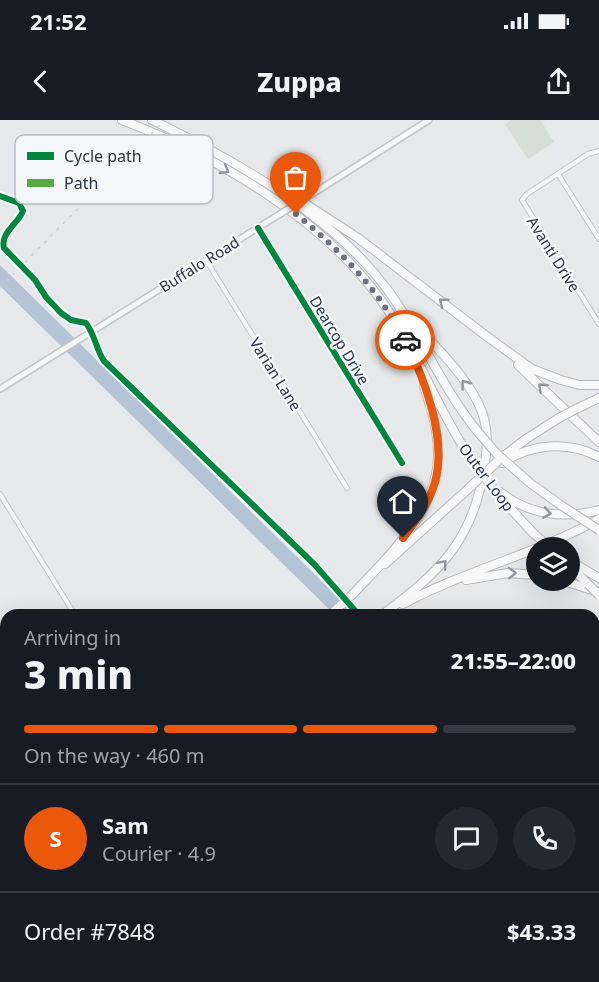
<!DOCTYPE html>
<html lang="en">
<head>
<meta charset="utf-8">
<style>
  :root { --surface:#171b24; --page:#242831; --text:#f1f3f6; --muted:#9ea1a6; --line:#363941; --accent:#ea580c }
  body { margin:0; font-family:"Noto Sans",sans-serif; background:var(--page); color:var(--text); height:100vh; display:flex; flex-direction:column; font-size:22px; white-space:nowrap }
  * { box-sizing:border-box; margin:0 }
  p { font-size:20px; color:var(--muted) }
  .icon { flex:none; width:33px; height:33px; fill:none; stroke:currentColor; stroke-width:2; stroke-linecap:round; stroke-linejoin:round }
  .map { position:relative; flex:1; overflow:hidden }
  .details { position:absolute; left:0px; top:489px; width:600px; height:374px; display:flex; flex-direction:column; background:var(--surface); border-radius:18px 18px 0 0; box-shadow:0 6px 24px #0002 }
  .details>* { flex:none }
  .tools { position:absolute; left:526px; top:417px; display:grid; gap:12px }
  .tools a { display:grid; place-items:center; width:54px; height:54px; border-radius:50%; background:var(--surface); box-shadow:0 6px 24px #0002; font-size:30px }
  .pin { position:absolute; display:grid; place-items:center; width:51px; height:51px; color:#fff; margin:-62px -26px; border-radius:50% 50% 50% 0; rotate:-45deg; box-shadow:0 0 6px #0007 }
  .pin .icon { rotate:45deg }
  .courier { position:absolute; display:grid; place-items:center; width:60px; height:60px; margin:-30px; border:4px solid #ea580c; border-radius:50%; background:#fff; color:#222; box-shadow:0 2px 8px #0007 }
  .summary em { font-style:normal; font-weight:800 }
  .summary div { display:flex; flex-direction:column-reverse }
  .summary { display:flex; align-items:center; justify-content:space-between; height:102px; padding:0 24px }
  h1 { font-size:39px; font-weight:800; line-height:45px }
  .bar { display:grid; grid-template-columns:repeat(4,1fr); gap:9px 6px; align-content:center; height:72px; padding:0 24px }
  .bar i { height:8px; border-radius:4px; background:var(--line) }
  .bar .selected { background:var(--accent) }
  .bar p { grid-column:span 4 }
  .line { display:flex; align-items:center; gap:15px; padding:0 24px; border-top:2px solid var(--line) }
  .line div { flex:1 }
  .round { display:grid; place-items:center; flex:none; width:63px; height:63px; border-radius:32px; background:var(--page) }
  .status { display:flex; justify-content:space-between; align-items:center; height:42px; padding:0 30px; background:var(--surface); direction:ltr }
  .status svg { height:16px; fill:currentColor }
  header { display:flex; justify-content:space-between; align-items:center; height:78px; padding:0 24px; background:var(--surface); font-size:27px; font-weight:800 }
  .map>svg:first-child { display:block }
  .green { fill:#d6ded6 }
  .water { fill:#b4c4d5 }
  .lines { fill:none; stroke-linecap:round; stroke-linejoin:round }
  .minor-casing { stroke:#c4c6c8; stroke-width:6 }
  .secondary-casing { stroke:#c4c6c8; stroke-width:8 }
  .primary-casing { stroke:#c2c5c8; stroke-width:9 }
  .motorway-casing { stroke:#b8bbbf; stroke-width:10 }
  .minor { stroke:#f5f6f7; stroke-width:4 }
  .secondary { stroke:#f8f8f8; stroke-width:5 }
  .primary { stroke:#f8f8f8; stroke-width:7 }
  .motorway { stroke:#f8f8f8; stroke-width:8 }
  .rail { stroke:#cecfd2; stroke-width:1.5; stroke-dasharray:3 6; stroke-linecap:butt }
  .secondary-bridge-casing { stroke:#c4c6c8; stroke-width:8; stroke-linecap:butt }
  .motorway-bridge-casing { stroke:#b8bbbf; stroke-width:10; stroke-linecap:butt }
  .secondary-bridge { stroke:#f8f8f8; stroke-width:5 }
  .motorway-bridge { stroke:#f8f8f8; stroke-width:8 }
  .quiet { stroke:#54ac47; stroke-width:4.5; stroke-dasharray:9 4.5; stroke-linecap:butt }
  .cycleway-casing { stroke:#f4f6f9; stroke-width:10 }
  .cycleway { stroke:#00873e; stroke-width:6 }
  .oneway { stroke:#92969e }
  .done { stroke:#6c737f; stroke-width:6; stroke-dasharray:0 10.8 }
  .route { stroke:#ea580c; stroke-width:8 }
  .labels { text-anchor:middle; dominant-baseline:central; stroke-width:5; stroke-linejoin:round; paint-order:stroke }
  .street-label { font-size:15px; fill:#2b3445; stroke:#f4f6f9 }
  .key { fill:#f4f6f9; stroke:#b8bcc3; stroke-width:1.5 }
  .key-label { font-size:16px; fill:#2b3445 }
</style>
</head>
<body>
<div class="status"><b>21:52</b><svg viewBox="0 0 49 12"><path d="M0 12V9h3v3zM5 12V6h3v6zM10 12V3h3v9zM15 12V0h3v12zM26 1h20v11H26zM47 4h2v5h-2z"/></svg></div>
<header><svg class="icon" aria-label="back" viewBox="0 0 24 24"><path d="M15 5l-7 7 7 7"/></svg>Zuppa<svg class="icon" aria-label="share" viewBox="0 0 24 24"><path d="M12 15V3M7 8l5-5 5 5M5 13v7h14v-7"/></svg></header>
<div class="map">
<svg width="599" height="862" viewBox="0 0 599 862">
  <rect width="100%" height="100%" fill="#e6e8ea"/>
  <path class="green" d="M511,0H540L554,22L528,39L505,4Z"/>
  <path class="water" d="M0,145L356,495H335L0,166Z"/>
  <g class="lines">
    <defs>
      <path id="minor" d="M599,31L588,34L527,74L522,80L599,204
        M558,54L599,119
        M258,108L402,343
        M206,140L347,368
        M0,374L75,495
        M0,741L6,737
        M0,788L6,784
        M0,796L6,806
        M0,834L6,831
        M121,856L125,862
        M267,856L271,862
        M391,856L395,862
        M431,856L435,862
        M514,856L517,862
        M34,862L43,856
        M352,862H353"/>
      <path id="secondary" d="M306,78L429,0
        M0,269L280,94"/>
      <path id="primary" d="M594,781L599,778
        M464,862L473,856"/>
      <path id="motorway" d="M122,0C216,36 321,97 381,180C416,229 436,286 469,336
        M152,0C234,40 332,95 387,169C421,215 442,268 478,312
        M295,77L358,118L489,218L532,249L561,260L579,265H599
        M518,245L599,322
        M576,289L599,278
        M501,338L526,319L559,298
        M502,343C531,324 567,320 599,337
        M530,363L562,386
        M500,372C529,395 564,399 599,390
        M499,376L534,414
        M570,441L599,458
        M385,444L467,370
        M570,446L588,464
        M466,460L508,453L537,455
        M561,460L595,471
        M352,475C388,436 439,391 438,333C438,310 431,288 424,266
        M403,484C466,450 537,434 599,399
        M330,495L354,473
        M382,495C438,453 472,423 484,350C487,331 489,311 482,292C470,260 441,233 419,208
        M0,711L6,708
        M0,718L6,715
        M0,733L6,729"/>
    </defs>
    <use href="#minor" class="minor-casing"/>
    <use href="#secondary" class="secondary-casing"/>
    <use href="#primary" class="primary-casing"/>
    <use href="#motorway" class="motorway-casing"/>
    <use href="#minor" class="minor"/>
    <use href="#secondary" class="secondary"/>
    <use href="#primary" class="primary"/>
    <use href="#motorway" class="motorway"/>
    <path class="rail" d="M0,168L165,0
      M0,577L6,586
      M170,856L173,862"/>
    <defs>
      <path id="secondary-bridge" d="M280,94L306,78"/>
      <path id="motorway-bridge" d="M559,298L576,289
        M478,312L497,334L530,363
        M469,336L499,376
        M467,370L500,339
        M562,386L599,410
        M534,414L551,428
        M588,464L599,475"/>
    </defs>
    <use href="#secondary-bridge" class="secondary-bridge-casing"/>
    <use href="#motorway-bridge" class="motorway-bridge-casing"/>
    <use href="#secondary-bridge" class="secondary-bridge"/>
    <use href="#motorway-bridge" class="motorway-bridge"/>
    <path class="quiet" d="M594,715L599,719"/>
    <defs>
      <path id="cycleway" d="M0,76L19,83L23,91C18,104 0,113 4,128L35,160L46,177L61,193L71,200L86,203C95,215 96,229 104,241L314,444L359,495
        M258,108L402,343"/>
    </defs>
    <use href="#cycleway" class="cycleway-casing"/>
    <use href="#cycleway" class="cycleway"/>
  </g>
  <defs><path id="oneway-chevron" d="M-2-3.5L2.5 0L-2 3.5" fill="none" stroke-width="1.6" stroke-linecap="round" stroke-linejoin="round" transform="scale(1.5)"/></defs>
  <g class="oneway">
    <use href="#oneway-chevron" transform="translate(225 50) rotate(30)"/>
    <use href="#oneway-chevron" transform="translate(443 182) rotate(-142)"/>
    <use href="#oneway-chevron" transform="translate(465 264) rotate(-127)"/>
    <use href="#oneway-chevron" transform="translate(542 267) rotate(-137)"/>
    <use href="#oneway-chevron" transform="translate(547 393) rotate(9)"/>
    <use href="#oneway-chevron" transform="translate(443 444) rotate(-50)"/>
    <use href="#oneway-chevron" transform="translate(512 453) rotate(-2)"/>
  </g>
  <g class="lines">
    <path class="done" d="M296,94C340,130 378,169 405,220"/>
    <path class="route" d="M403,418C416,401 429,383 435,362C447,319 425,259 405,220"/>
  </g>
  <g class="labels">
    <g class="street-label">
      <text transform="translate(554 134) rotate(58)">Avanti Drive</text>
      <text transform="translate(199 144) rotate(-32)">Buffalo Road</text>
      <text transform="translate(340 220) rotate(59)">Dearcop Drive</text>
      <text transform="translate(276 254) rotate(58)">Varian Lane</text>
      <text transform="translate(487 357) rotate(53)">Outer Loop</text>
    </g>
  </g>
  <rect x="15" y="15" width="198" height="69" rx="9" class="key"/>
  <rect x="27" y="32" width="27" height="8" fill="#00873e"/>
  <rect x="27" y="59" width="27" height="8" fill="#54ac47"/>
  <g class="key-label">
    <text x="64" y="42">Cycle path</text>
    <text x="64" y="69">Path</text>
  </g>
</svg>
<div class="tools">
<a><svg class="icon" aria-label="layers" viewBox="0 0 24 24"><path d="M12 4l9 5-9 5-9-5zM3 14l9 5 9-5"/></svg></a>
</div>
<div class="pin" style="left:296px;top:94px;background:#ea580c"><svg class="icon" aria-label="bag" viewBox="0 0 24 24"><path d="M5 8h14l-1 12H6zM9 8a3 3 0 0 1 6 0"/></svg></div>
<div class="pin" style="left:403px;top:418px;background:#1f2937"><svg class="icon" aria-label="home" viewBox="0 0 24 24"><path d="M3 11l9-7 9 7M6 9v11h12V9"/></svg></div>
<div class="courier" style="left:405px;top:220px"><svg class="icon" aria-label="car" viewBox="0 0 24 24"><path d="M5 17H2v-5l4-1 3-4h7l3 4 3 1v5h-3M9 17h6M6 11h13"/><circle cx="7" cy="17" r="2"/><circle cx="17" cy="17" r="2"/></svg></div>
<section class="details">
<div class="summary"><div><h1>3 min</h1><p>Arriving in</p></div><em>21:55–22:00</em></div>
<div class="bar"><i class="selected"></i><i class="selected"></i><i class="selected"></i><i></i><p>On the way · 460 m</p></div>
<div class="line" style="height:108px"><b class="round" style="background:var(--accent);color:#fff">S</b><div><b>Sam</b><p>Courier · 4.9</p></div><a class="round"><svg class="icon" aria-label="chat" viewBox="0 0 24 24"><path d="M4 5h16v11H9l-5 4z"/></svg></a><a class="round"><svg class="icon" aria-label="phone" viewBox="0 0 24 24"><path d="M5 4h4l2 5-3 2q2 4 5 5l2-3 5 2v4C11 20 4 13 5 4z"/></svg></a></div>
<div class="line" style="height:78px"><div>Order #7848</div><b>$43.33</b></div>
</section>
</div>
</body>
</html>
